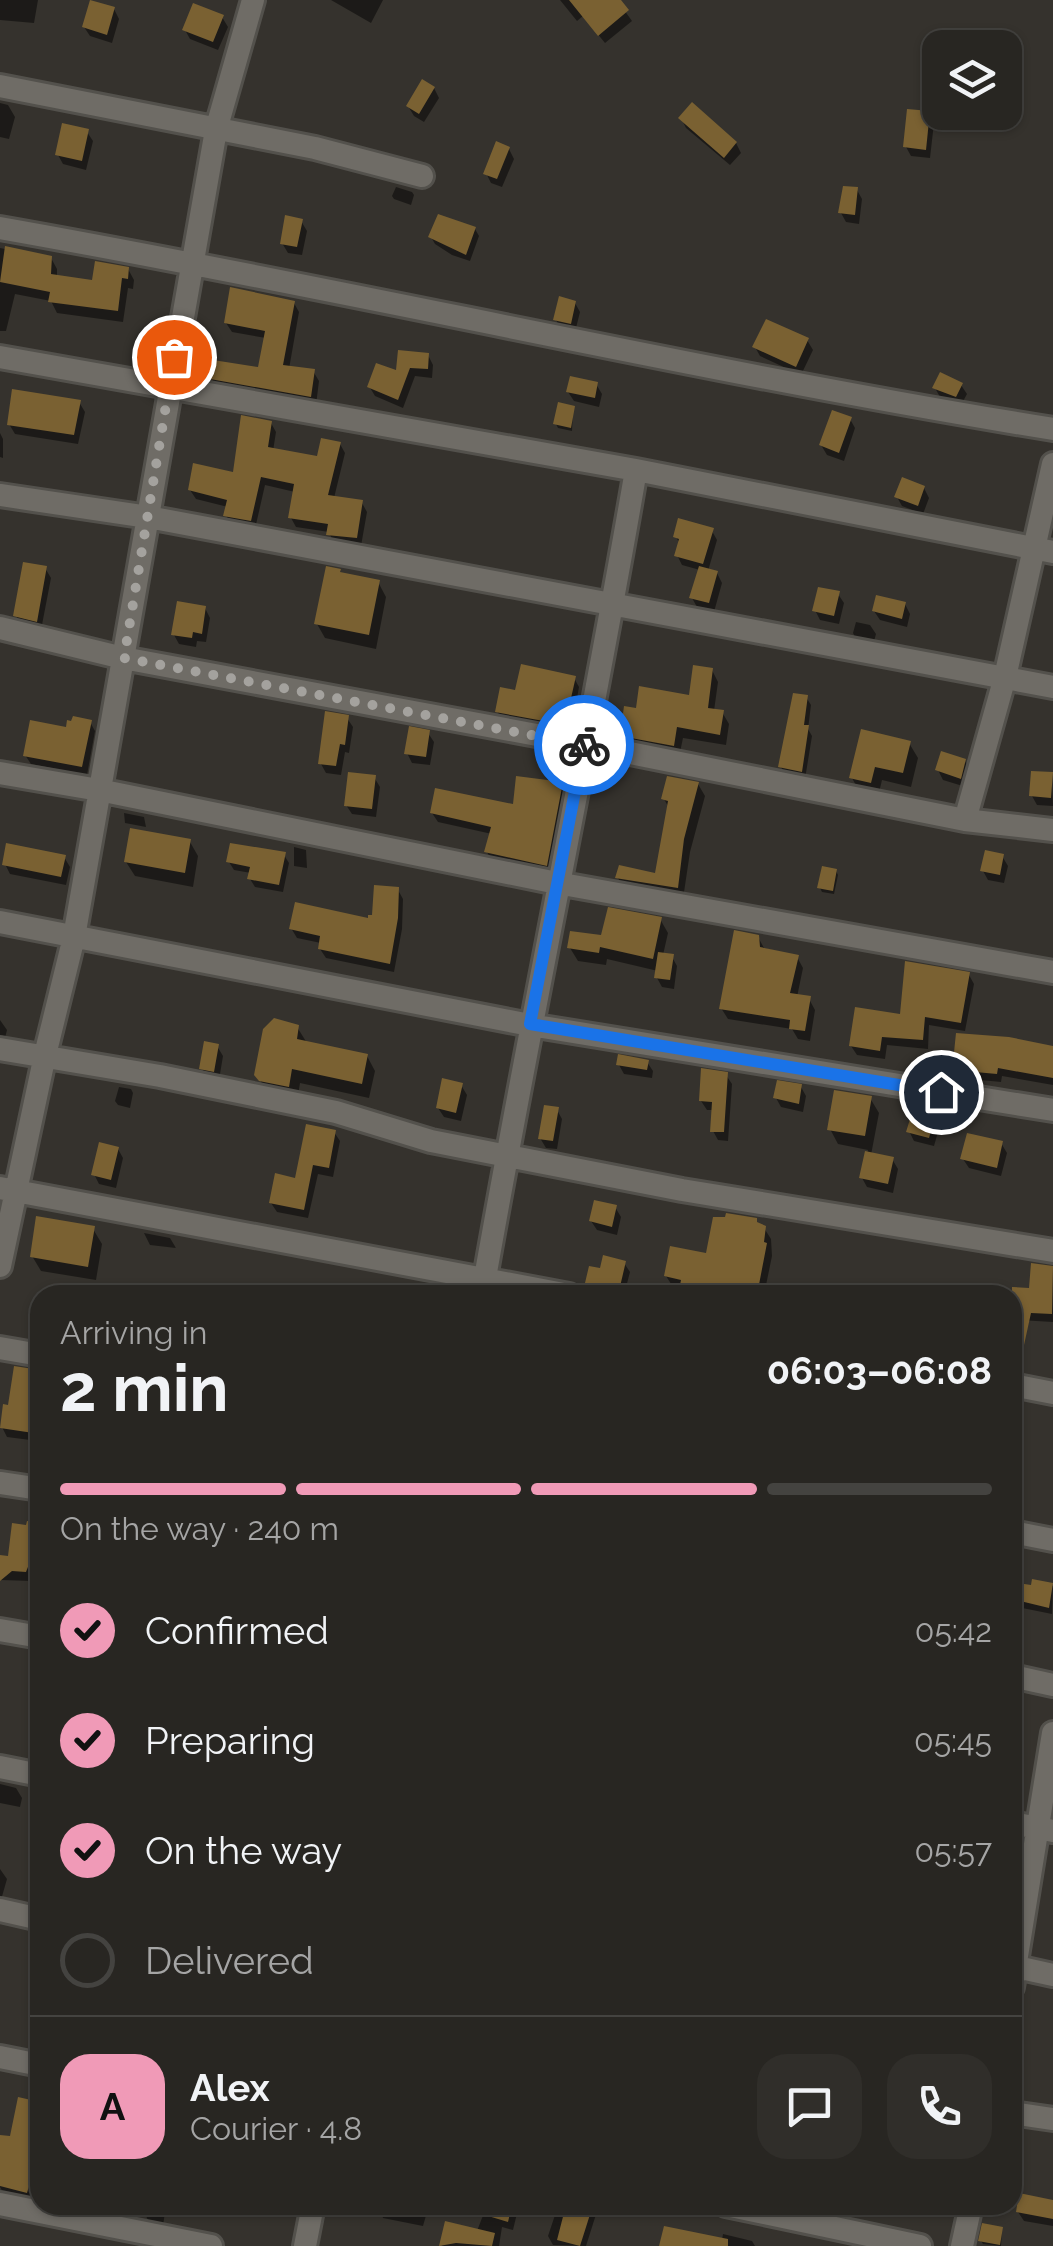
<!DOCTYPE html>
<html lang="en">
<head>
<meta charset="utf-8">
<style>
  :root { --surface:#282622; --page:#302e2a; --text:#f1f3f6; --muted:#a5a5a5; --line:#444340; --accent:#f09ab7 }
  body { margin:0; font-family:Raleway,sans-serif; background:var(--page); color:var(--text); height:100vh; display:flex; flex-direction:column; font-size:38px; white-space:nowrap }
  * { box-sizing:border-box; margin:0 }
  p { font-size:32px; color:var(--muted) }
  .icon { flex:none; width:55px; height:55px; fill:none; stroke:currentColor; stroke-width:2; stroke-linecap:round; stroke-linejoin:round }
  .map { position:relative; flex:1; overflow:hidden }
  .drawer { position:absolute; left:30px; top:1285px; width:992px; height:930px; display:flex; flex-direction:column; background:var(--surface); border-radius:30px; box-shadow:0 2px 8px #0004,0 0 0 2px var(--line) }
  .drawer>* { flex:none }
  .fabs { position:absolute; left:922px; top:30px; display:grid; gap:20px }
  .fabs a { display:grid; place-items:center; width:100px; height:100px; border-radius:20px; background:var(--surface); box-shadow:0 2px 8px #0004,0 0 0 2px var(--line); font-size:50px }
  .pin { position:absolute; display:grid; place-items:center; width:85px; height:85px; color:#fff; margin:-42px; border:5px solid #fff; border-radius:50%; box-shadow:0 2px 10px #0007 }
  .courier { position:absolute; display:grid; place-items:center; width:100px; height:100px; margin:-50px; border:8px solid #1a73e8; border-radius:50%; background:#fff; color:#222; box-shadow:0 2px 12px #0007 }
  .overview em { font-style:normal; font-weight:700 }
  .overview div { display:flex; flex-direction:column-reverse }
  .overview { display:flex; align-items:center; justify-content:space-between; height:170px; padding:0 30px }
  h1 { font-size:65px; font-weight:700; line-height:75px }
  .bar { display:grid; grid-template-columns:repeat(4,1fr); gap:15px 10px; align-content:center; height:120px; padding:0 30px }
  .bar i { height:12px; border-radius:8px; background:var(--line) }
  .bar .active { background:var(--accent) }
  .bar p { grid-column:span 4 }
  .line { display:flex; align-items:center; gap:25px; padding:0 30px; border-top:2px solid var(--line) }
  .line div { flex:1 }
  .round { display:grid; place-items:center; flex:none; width:105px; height:105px; border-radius:30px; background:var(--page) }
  ol { padding:0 30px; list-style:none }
  li { display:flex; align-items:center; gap:30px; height:110px }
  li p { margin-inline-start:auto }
  li .icon { padding:10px; border-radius:50%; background:var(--accent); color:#111; stroke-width:4 }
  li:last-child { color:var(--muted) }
  li i { width:55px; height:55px; border:5px solid var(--line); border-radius:50% }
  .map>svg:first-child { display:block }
  .shadow { fill:#0007 }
  .building { fill:#7a6132 }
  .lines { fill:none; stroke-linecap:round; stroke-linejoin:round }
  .minor-casing { stroke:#53514c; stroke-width:28 }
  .minor { stroke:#6f6c66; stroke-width:22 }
  .done { stroke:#a4a29e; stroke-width:10; stroke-dasharray:0 18 }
  .route { stroke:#1a73e8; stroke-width:12 }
</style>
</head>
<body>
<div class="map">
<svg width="1053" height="2246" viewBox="0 0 1053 2246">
  <rect width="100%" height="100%" fill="#35322d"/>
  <path class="shadow" d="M0,0H38L34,23L0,20Z
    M331,0H383L371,23Z
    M560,0H617L632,21L605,43L583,16L577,21Z
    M114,9L119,19L112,43L90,36L84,27Z
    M222,17L228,27L218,50L190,39L185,30Z
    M434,88L439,98L424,122L414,116L408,106Z
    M0,103L8,105L15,117L9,139L0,137Z
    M929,114L934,123L930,158L911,156L906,147Z
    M681,118L736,143L741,153L730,165L686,128Z
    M87,132L93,141L86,170L63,164L58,155Z
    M509,149L514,159L502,187L491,183L486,173Z
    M396,187L412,192L414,195L411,205L394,199L392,196Z
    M857,190L862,199L859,224L846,222L841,213Z
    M301,221L307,231L302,255L288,253L282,243Z
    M475,229L479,236L470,261L452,255L435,244L431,237Z
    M0,248L51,258L57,269V277L95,282L128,269L134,280L133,289L128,288L123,322L57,313L51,301L15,294L6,331H0Z
    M294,303L299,312L289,369L313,371L319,381L316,405L218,388L212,379L260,370L266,338L232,332L226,323Z
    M575,303L580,312L575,332L561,329L556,320Z
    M807,340L813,350L801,375L760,356L755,347Z
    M428,355L433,365L432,378L415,376L403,408L375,396L369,386Z
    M596,384L602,394L599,407L574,401L568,392Z
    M961,385L967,394L961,405L940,397L935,388Z
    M79,402L85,412L78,444L15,434L9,424Z
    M573,408L572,431L558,428L556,424Z
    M850,419L855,428L844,461L827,455L821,445Z
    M271,423L276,432L273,451L319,459L340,444L345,453L334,498L362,503L367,512L361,546L334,544L329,532L296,527L291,518L295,492L265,485L255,529L231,525L226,515L228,507L196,499L190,490L235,474Z
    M0,433L3,439V458L0,457Z
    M924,488L929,498L923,514L902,506L897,497Z
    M712,531L717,540L708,571L717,573L722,583L714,612L697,607L692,598L700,570L682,565L677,555L680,544L676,537Z
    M45,568L51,578L41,630L21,625L16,615Z
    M339,571L342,575L378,582L386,597L376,649L325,638L317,624Z
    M838,594L844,603L839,624L820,620L815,610Z
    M905,604L910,614L907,627L880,620L874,611Z
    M205,608L210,618L206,642L197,641L196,647L179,644L174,635Z
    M856,622L870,625L876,634L873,645L858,643L853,633Z
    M712,670L718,682L714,711L722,712L729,724L726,745L683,738L679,757L629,747L622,735L638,711L691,698Z
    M574,678L579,687L573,721L577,729L576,734L503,721L497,711L517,693Z
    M806,697L811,705L808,729L812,736L805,779L786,775L781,767Z
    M347,718L353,727L349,753L345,752L341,775L326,773L321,764Z
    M90,722L95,731L87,775L31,764L25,755L68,730Z
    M428,733L434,742L430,765L412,763L407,753Z
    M909,743L918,758L911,787L882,780L878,797L860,793L852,778Z
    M965,761L970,771L966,787L943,780L938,770Z
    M1052,775L1053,806L1037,805L1032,796Z
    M374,777L380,787L376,817L352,814L346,805Z
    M698,784L705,796L690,852L683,899L625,890L618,878L657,876L669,808L664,799Z
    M562,785L567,794L552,874L492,861L487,852L492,834L438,822L432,813L515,807Z
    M124,813L144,817L146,827L125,823Z
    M190,842L198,856L193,887L135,876L126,862Z
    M294,847L306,850L307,868L294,866Z
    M284,855L289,863L283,892L255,887L250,879L251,873L234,870L229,862Z
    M1002,856L1008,866L1004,883L988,880L983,871Z
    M64,857L70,867L66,885L10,874L5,864Z
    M836,871L838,875L834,894L822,892L820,888Z
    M398,890L403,899L402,929L394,972L326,958L320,949L321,943L297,938L291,928L370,921Z
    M660,919L668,933L663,955L672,957L677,966L674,989L662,987L657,978L658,971L607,959L606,965L578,961L570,948Z
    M758,937L764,948L797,957L803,968L797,997L809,999L815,1010L810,1041L798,1039L792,1029L728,1019L721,1008Z
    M969,975L974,984L965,1031L929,1025L928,1049L887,1045L885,1059L857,1055L851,1046Z
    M0,1020L7,1030L4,1042L0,1041Z
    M297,1027L307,1043L367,1056L375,1071L369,1098L300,1083L297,1101L266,1090L257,1075Z
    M217,1046L223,1056L219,1080L207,1078L202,1068Z
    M1053,1048V1085L1002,1076L1001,1082L971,1079L956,1062Z
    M647,1062L653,1071L652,1078L624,1074L619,1065Z
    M726,1075L732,1084L728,1141L718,1140L713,1131L714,1110H707L701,1101Z
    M461,1085L467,1095L461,1121L444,1117L438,1108Z
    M119,1087L131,1089L133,1093L130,1108L118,1105L115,1101Z
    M801,1087L806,1096L803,1112L781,1107L776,1098Z
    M870,1098L879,1113L871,1155L892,1159L898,1169L893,1193L867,1187L862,1178L868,1150L838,1144L830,1129Z
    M936,1109L942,1118L934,1146L914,1141L909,1131Z
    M557,1110L562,1119L557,1149L546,1148L540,1138Z
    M334,1132L340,1141L333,1177L318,1174L308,1218L277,1212L271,1203L297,1180Z
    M1001,1143L1007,1153L1001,1176L969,1168L963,1159Z
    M118,1149L123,1158L116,1188L99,1184L94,1174Z
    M615,1207L621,1217L617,1235L597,1230L591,1221Z
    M759,1226L764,1228L771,1239L772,1256L764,1295H681L682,1289L673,1287L666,1276Z
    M93,1229L102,1244L96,1280L41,1271L32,1256Z
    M144,1233L170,1238L176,1248L150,1245Z
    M624,1263L630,1272L624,1295L594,1292L588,1283L602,1271Z
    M1033,1265L1053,1268V1322L1019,1320L1031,1291Z
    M179,1289L206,1295H177Z
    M40,1371L38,1441L7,1437L2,1427L10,1408Z
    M29,1523L40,1525V1563L31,1581L0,1580V1557L10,1559Z
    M1034,1582L1053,1586L1052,1614L1012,1606V1585L1032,1587Z
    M0,1784L16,1788L22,1798L20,1807L0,1803Z
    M0,1869L7,1879L1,1900H0Z
    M40,2104V2176L32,2201L4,2194L0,2187V2137L12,2139Z
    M1053,2202V2226L1024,2221L1018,2212Z
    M146,2205H166L163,2226L150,2224L145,2214Z
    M378,2205H429L423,2226L383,2218Z
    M487,2205H519L513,2230L502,2227L499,2246H442L447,2224L477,2231Z
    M554,2205H599L586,2246L553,2245L548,2236L558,2206Z
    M1002,2229L1001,2246L983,2244L981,2241Z
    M723,2234L752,2241L755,2246H662L722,2240Z"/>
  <path class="building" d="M90,0L115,7L107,35L82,27Z
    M569,0H621L629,10L598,36Z
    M193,3L224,15L213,42L182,30Z
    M422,79L435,87L419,114L406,106Z
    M692,102L737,142L724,158L678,118Z
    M907,109L930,111L926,150L903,147Z
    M62,123L89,129L82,161L55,155Z
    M496,141L510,147L497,179L483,174Z
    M843,186L858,187L855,215L838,213Z
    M438,214L476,227L466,255L428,237Z
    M285,215L303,219L297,247L280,244Z
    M5,246L52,256L51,274L92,280L95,261L129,267L128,279L122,278L118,311L48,302L50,292L0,282Z
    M230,287L295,301L283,365L315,369L311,397L210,379L213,360L258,367L265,331L224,323Z
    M559,296L576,301L571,324L553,320Z
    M766,319L809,338L796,367L752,347Z
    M398,350L429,353L428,369L410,368L398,400L367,387L376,363L396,370Z
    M940,372L963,383L956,397L932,388Z
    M570,376L598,382L595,398L566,392Z
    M12,389L81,400L74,435L7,425Z
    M558,402L575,406L571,428L553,424Z
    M832,410L852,417L839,453L819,445Z
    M241,415L272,421L268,447L317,456L321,438L341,442L328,495L363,500L357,538L326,535L328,524L288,518L294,484L261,477L251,521L223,516L227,500L188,490L193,463L233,472Z
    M902,477L925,486L918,506L894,497Z
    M678,518L714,528L703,564L674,556L679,539L673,537Z
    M23,562L47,566L37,622L13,616Z
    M326,566L341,569L340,572L380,580L369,635L314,624Z
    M699,566L718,571L709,603L689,598Z
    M818,587L840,591L834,616L812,611Z
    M876,595L906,602L902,619L872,611Z
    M177,601L206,606L202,634L193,632L192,638L171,635Z
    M521,664L576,676L567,716L573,717L571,726L495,712L500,687L515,690Z
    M693,665L713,668L708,708L724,710L720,735L677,727L674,746L620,736L624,706L636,708L639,686L689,695Z
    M793,693L808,695L804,725H809L802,772L778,767Z
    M325,711L349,715L345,745L340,744L336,766L318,764Z
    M73,716L92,720L82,767L23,756L30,720L66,727L67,720L71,721Z
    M409,726L430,730L426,757L404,754Z
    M861,729L911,741L903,773L875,767L871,783L849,778Z
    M941,751L966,759L961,779L935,770Z
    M1031,771L1053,772L1051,798L1029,796Z
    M348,772L376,775L372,809L344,806Z
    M516,776L563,782L547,866L484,852L491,827L430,813L435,788L513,804Z
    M667,776L699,782L684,839L678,888L615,878L619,865L655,873L668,801L661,799Z
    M130,828L191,839L185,873L124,862Z
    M6,843L66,855L61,877L2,865Z
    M230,843L286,852L279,885L247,879L250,867L226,862Z
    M985,850L1004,854L1000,875L980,871Z
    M822,866L837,869L833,891L817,888Z
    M374,885L399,887L398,918L390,964L318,949L320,936L289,929L295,902L368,918V915H372Z
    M608,907L662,917L653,959L600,947L599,953L567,948L570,931L601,935Z
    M734,930L759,935L760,947L799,955L790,993L811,996L805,1031L789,1029L790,1020L719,1009Z
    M658,952L674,954L670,980L654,978Z
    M905,961L970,972L961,1023L925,1017L923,1040L882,1037L880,1051L849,1046L855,1007L900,1014Z
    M274,1018L299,1025L297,1039L368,1054L362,1084L292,1069L289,1087L259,1081L254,1075L263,1029Z
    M956,1033L1009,1037L1053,1046V1078L998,1068L997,1074L964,1071V1063L953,1062Z
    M204,1041L219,1044L214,1072L199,1069Z
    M618,1054L649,1060L647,1070L616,1065Z
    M701,1068L728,1072L724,1132H710L712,1102L699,1101Z
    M442,1078L463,1083L456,1113L436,1108Z
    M777,1080L802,1084L799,1104L773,1098Z
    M834,1090L872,1096L865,1136L827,1130Z
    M915,1103L938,1106L929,1138L906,1132Z
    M544,1105L559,1107L553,1141L538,1139Z
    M306,1124L336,1130L329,1168L313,1165L304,1210L269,1203L275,1173L295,1178Z
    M967,1133L1003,1141L997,1168L960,1159Z
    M99,1142L119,1147L111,1180L91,1175Z
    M865,1151L894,1157L888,1184L859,1178Z
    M594,1200L617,1205L612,1227L589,1221Z
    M726,1213L757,1218V1222L766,1226L764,1242L767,1243L757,1295H678L681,1280L664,1276L670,1246L706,1253L713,1217H725Z
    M36,1216L95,1226L88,1267L30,1257Z
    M603,1255L626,1261L619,1291L585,1283L589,1266L600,1268Z
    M1031,1263L1053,1266L1052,1314L1031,1313L1019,1368H1012V1287L1029,1288Z
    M14,1366L40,1370V1434L0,1428L3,1404L8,1405Z
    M27,1521L40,1522L38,1555L33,1554L26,1572L12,1571L0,1581V1555L8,1556L12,1523L26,1525Z
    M1032,1579L1053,1583L1049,1608L1012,1599V1582L1031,1585Z
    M18,2097L40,2102V2147L27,2193L0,2186V2135L10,2136Z
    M1019,2193L1053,2200V2219L1016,2212Z
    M466,2205H512L508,2222L465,2209Z
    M566,2205H593L580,2246L557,2240Z
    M445,2221L495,2233L492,2246L456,2243L439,2246Z
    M982,2223L1003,2227L1000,2245L978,2241Z
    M664,2226L728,2239V2246H659Z"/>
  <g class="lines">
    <defs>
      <path id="minor" d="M0,86L315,148L422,176
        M0,228C352,290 700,372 1053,429
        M0,357L636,470L1053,552
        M0,495L148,517L1053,687
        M0,628L123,658L585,744L965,820L1053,830
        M0,773L99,790L557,883L1053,972
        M965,820L1005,677L1053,464
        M0,922L530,1025L1053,1110
        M0,1049L160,1076L336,1112L431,1141L682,1190L1053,1251
        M0,1188L569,1295
        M0,1266L45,1055L74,937L216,130L253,0
        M482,1295C530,1019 589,745 636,470
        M0,1348L40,1355
        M1012,1385L1053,1393
        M0,1483L40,1489
        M1012,1532L1053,1540
        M0,1630L40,1637
        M1012,1676L1053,1685
        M0,1767L40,1775
        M1012,1823L1053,1831
        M0,1910L40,1919
        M1012,1966L1053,1975
        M1012,1987L1053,1733
        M0,2057L40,2065
        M1012,2113L1053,2119
        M0,2204L211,2246
        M726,2205L920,2246
        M305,2246L313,2205
        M962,2246L971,2205"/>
    </defs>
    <use href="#minor" class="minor-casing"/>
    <use href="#minor" class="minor"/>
  </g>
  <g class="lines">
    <path class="done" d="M174,357L124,658L584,745"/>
    <path class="route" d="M584,745L530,1024L941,1092"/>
  </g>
</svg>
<div class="fabs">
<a><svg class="icon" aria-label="layers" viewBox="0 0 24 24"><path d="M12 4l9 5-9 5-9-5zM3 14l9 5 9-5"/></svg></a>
</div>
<div class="pin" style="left:174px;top:357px;background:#ea580c"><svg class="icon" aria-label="bag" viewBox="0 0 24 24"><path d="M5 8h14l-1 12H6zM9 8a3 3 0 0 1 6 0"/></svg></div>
<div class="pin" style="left:941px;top:1092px;background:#1f2937"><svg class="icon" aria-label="home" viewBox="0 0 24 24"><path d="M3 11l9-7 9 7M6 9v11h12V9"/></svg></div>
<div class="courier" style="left:584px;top:745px"><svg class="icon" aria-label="bike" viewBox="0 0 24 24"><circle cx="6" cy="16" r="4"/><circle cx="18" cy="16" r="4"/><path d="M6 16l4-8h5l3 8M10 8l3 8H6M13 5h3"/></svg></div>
<section class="drawer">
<div class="overview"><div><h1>2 min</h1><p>Arriving in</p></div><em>06:03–06:08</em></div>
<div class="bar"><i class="active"></i><i class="active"></i><i class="active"></i><i></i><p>On the way · 240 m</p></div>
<ol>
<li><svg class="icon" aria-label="check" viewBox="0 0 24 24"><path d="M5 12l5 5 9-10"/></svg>Confirmed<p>05:42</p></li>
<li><svg class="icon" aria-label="check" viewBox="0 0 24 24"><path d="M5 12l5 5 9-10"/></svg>Preparing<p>05:45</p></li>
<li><svg class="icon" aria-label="check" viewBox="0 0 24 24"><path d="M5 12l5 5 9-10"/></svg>On the way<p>05:57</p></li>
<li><i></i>Delivered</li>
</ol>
<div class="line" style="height:180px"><b class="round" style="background:var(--accent);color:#111">A</b><div><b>Alex</b><p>Courier · 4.8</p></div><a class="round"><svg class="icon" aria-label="chat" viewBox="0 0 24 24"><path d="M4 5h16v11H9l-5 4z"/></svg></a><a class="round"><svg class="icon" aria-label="phone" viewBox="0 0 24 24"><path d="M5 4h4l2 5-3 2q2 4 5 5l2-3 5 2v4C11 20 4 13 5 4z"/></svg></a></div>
</section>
</div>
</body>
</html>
